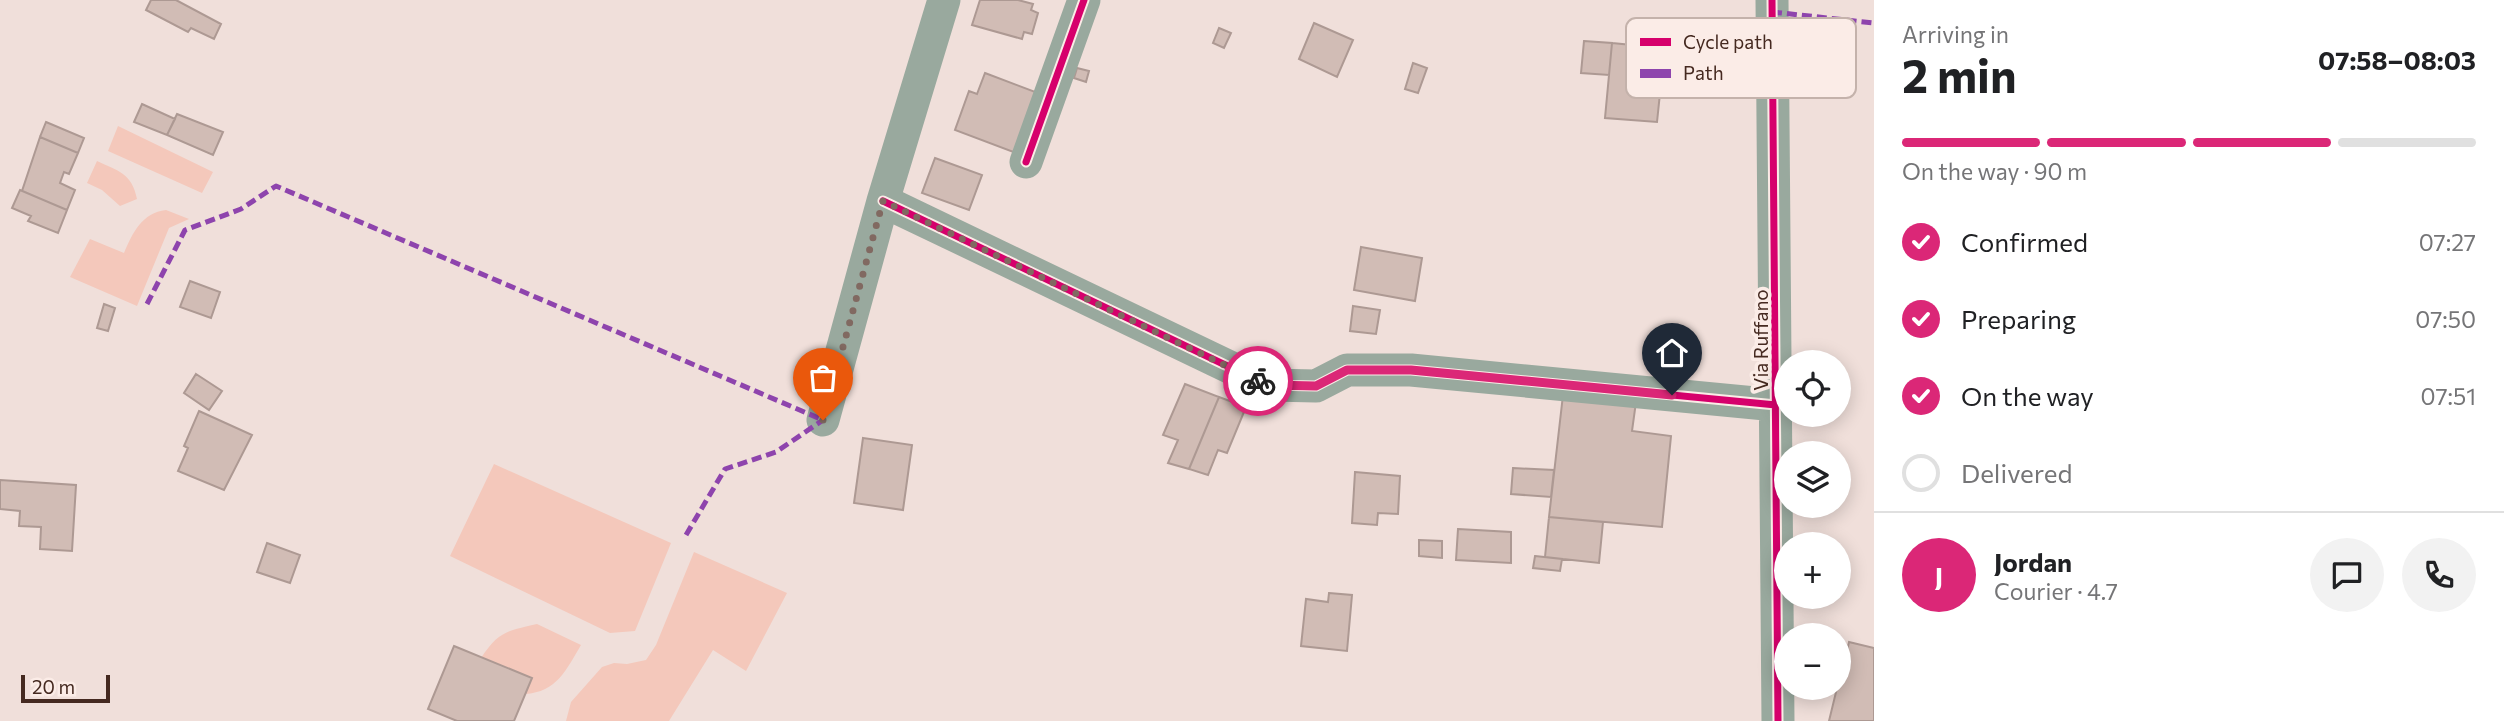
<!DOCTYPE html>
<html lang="en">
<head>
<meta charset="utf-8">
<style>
  :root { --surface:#fff; --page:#f2f2f2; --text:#202124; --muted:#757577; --line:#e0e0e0; --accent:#db2777 }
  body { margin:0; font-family:Commissioner,sans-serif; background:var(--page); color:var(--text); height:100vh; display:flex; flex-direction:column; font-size:26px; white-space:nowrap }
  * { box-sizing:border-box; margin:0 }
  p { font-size:23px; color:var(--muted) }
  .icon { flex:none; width:38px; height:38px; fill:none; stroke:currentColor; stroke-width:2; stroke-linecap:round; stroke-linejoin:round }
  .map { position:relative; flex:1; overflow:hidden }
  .sheet { display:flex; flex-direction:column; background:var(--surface); width:630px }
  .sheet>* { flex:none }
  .tools { position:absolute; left:1774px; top:350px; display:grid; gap:14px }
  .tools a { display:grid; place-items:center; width:77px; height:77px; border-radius:50%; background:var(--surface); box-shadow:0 4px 18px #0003; font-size:35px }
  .scale { position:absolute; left:21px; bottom:18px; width:89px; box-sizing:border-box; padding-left:7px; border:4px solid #452920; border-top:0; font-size:19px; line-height:24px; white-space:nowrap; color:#452920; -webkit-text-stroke:5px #fbece7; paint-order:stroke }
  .pin { position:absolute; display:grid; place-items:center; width:60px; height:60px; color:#fff; margin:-72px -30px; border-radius:50% 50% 50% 0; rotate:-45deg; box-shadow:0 0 7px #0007 }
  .pin .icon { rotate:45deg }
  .courier { position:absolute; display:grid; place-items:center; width:70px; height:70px; margin:-35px; border:5px solid #db2777; border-radius:50%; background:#fff; color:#222; box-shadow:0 2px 9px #0007 }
  .headline em { font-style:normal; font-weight:700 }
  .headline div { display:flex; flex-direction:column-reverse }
  .headline { display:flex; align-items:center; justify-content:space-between; height:119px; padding:0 28px }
  h1 { font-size:46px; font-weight:700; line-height:52px }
  .bar { display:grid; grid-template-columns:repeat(4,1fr); gap:10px 7px; align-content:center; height:84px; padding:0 28px }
  .bar i { height:9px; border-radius:5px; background:var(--line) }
  .bar .current { background:var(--accent) }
  .bar p { grid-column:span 4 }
  .line { display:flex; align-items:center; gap:18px; padding:0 28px; border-top:2px solid var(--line) }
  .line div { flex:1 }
  .round { display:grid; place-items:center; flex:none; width:74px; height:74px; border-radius:37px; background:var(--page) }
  ol { padding:0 28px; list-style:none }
  li { display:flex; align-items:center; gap:21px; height:77px }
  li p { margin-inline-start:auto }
  li .icon { padding:7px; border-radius:50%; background:var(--accent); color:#fff; stroke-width:4 }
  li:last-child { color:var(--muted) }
  li i { width:38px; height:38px; border:4px solid var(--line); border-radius:50% }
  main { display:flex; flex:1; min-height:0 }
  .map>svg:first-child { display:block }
  .green { fill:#f4c8bb }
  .building { fill:#d1bcb5; stroke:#ad9993; stroke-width:2 }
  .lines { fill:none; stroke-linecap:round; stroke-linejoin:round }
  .minor { stroke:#99a99e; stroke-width:33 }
  .quiet { stroke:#8e44ad; stroke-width:5; stroke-dasharray:10 5; stroke-linecap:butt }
  .cycleway-casing { stroke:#fbece7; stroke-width:11 }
  .cycleway { stroke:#d6006c; stroke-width:7 }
  .done { stroke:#816961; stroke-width:7; stroke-dasharray:0 12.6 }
  .route { stroke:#db2777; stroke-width:9 }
  .labels { text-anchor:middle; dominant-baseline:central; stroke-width:7; stroke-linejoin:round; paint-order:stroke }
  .street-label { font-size:19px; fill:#452920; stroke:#fbece7 }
  .key { fill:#fbece7; stroke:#c4b2ab; stroke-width:2 }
  .key-label { font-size:19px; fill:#452920 }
</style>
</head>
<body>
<main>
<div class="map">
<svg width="1874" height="721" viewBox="0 0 1874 721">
  <rect width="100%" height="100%" fill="#f0dfda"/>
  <path class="green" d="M118,126L213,172L202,193L108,151Z
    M97,161C118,171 132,173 137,199L120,206L102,190L87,183Z
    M166,210L189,219L169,228L137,306L70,277L90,239L124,253C133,232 142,213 166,210Z
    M494,464L671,543L635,631L610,633L450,556Z
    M694,552L787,593L746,671L713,650L669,721H566L571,702L602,667L614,663L627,664L646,660L656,645Z
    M537,624L581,645C566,670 557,692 525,694L481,658C499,631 507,631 537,624Z"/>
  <path class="building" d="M151,0H176L221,24L214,39L191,28L188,32L146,10Z
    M980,0H1018L1033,4L1031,10L1038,13L1032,34L1024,32L1022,39L972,25Z
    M1314,23L1353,40L1337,77L1299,59Z
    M1219,28L1231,33L1224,48L1213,43Z
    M1584,41L1612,43L1609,75L1581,73Z
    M1612,43L1652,47L1649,74H1662L1657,122L1605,118Z
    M1413,63L1427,68L1418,93L1405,89Z
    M1077,68L1089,71L1086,82L1074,78Z
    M985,73L1038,93L1016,153L955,130L969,91L977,94Z
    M142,104L175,119L167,135L134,122Z
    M177,114L223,132L213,155L167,135Z
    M46,122L84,138L78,153L40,137Z
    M40,137L78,153L69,174L64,172L60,183L75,190L67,210L22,191Z
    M935,158L982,175L969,210L922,193Z
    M20,190L67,210L58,233L28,221L31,216L12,208Z
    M1361,247L1422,258L1415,301L1354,290Z
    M190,281L220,292L211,318L180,307Z
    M104,304L115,308L108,331L97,328Z
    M1353,306L1380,310L1376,334L1350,331Z
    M196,374L222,391L209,410L184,393Z
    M1185,384L1219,397L1189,469L1168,463L1178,440L1163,435Z
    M1563,395L1636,402L1632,431L1671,436L1662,527L1549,517Z
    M1219,397L1246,407L1227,453L1218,450L1208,475L1189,469Z
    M199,411L252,435L224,490L178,471L188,448L184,446Z
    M863,438L912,445L903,510L854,503Z
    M1513,468L1554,470L1551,497L1511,494Z
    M1355,472L1400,476L1398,514L1378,513L1377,525L1352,523Z
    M0,480L76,485L72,551L40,549L41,527L19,526L20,511L0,509Z
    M1549,517L1603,522L1599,563L1545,557Z
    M1458,529L1511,532V563L1456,560Z
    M1419,540L1442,541V558L1419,556Z
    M267,543L300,555L290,583L257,572Z
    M1535,556L1562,559L1560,571L1533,568Z
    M1329,593L1352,595L1347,651L1301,646L1306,599L1328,602Z
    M1849,642L1874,648V721H1829L1837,688H1839Z
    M454,646L532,678L514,721H457L428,709Z"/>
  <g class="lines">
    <path class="minor" d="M1772,0L1778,721
      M1026,162L1084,0
      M883,201L1267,385L1316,386L1347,370H1411L1776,405
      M823,420L883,201L944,0"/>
    <path class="quiet" d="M1772,12L1874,23
      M147,304L185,230L241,209L276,186L823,420
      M686,535L725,469L776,452L823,420"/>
    <defs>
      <path id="cycleway" d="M1772,0L1778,721
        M1026,162L1084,0
        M883,201L1267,385L1316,386L1347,370H1411L1776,405"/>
    </defs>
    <use href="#cycleway" class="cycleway-casing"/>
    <use href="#cycleway" class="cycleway"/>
  </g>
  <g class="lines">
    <path class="done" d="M823,420L883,201L1258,381"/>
    <path class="route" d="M1258,381L1267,385L1316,386L1347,370H1411L1672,395"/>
  </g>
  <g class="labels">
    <g class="street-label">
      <text transform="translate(1760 340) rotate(-90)">Via Ruffano</text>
    </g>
  </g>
  <rect x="1626" y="18" width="230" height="80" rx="10" class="key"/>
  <rect x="1640" y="38" width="31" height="8" fill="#d6006c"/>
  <rect x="1640" y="69" width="31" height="9" fill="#8e44ad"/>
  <g class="key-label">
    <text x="1683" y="49">Cycle path</text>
    <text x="1683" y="80">Path</text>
  </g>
</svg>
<div class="tools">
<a><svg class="icon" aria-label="locate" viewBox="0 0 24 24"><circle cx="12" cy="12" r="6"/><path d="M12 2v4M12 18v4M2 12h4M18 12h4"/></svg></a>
<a><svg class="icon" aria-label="layers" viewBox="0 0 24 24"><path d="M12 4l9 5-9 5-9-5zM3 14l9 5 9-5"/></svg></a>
<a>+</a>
<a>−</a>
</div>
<div class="scale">20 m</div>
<div class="pin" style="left:823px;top:420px;background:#ea580c"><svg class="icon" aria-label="bag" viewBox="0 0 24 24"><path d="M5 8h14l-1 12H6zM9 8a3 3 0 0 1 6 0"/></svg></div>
<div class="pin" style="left:1672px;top:395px;background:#1f2937"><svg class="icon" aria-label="home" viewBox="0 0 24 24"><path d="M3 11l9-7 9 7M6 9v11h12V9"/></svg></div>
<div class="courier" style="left:1258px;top:381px"><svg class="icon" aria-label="bike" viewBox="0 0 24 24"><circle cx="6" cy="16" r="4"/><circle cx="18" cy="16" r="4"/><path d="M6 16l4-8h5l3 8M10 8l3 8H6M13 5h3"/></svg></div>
</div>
<section class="sheet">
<div class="headline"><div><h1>2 min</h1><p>Arriving in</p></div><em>07:58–08:03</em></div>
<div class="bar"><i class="current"></i><i class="current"></i><i class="current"></i><i></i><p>On the way · 90 m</p></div>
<ol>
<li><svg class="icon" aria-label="check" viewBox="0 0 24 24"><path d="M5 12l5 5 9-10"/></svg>Confirmed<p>07:27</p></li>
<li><svg class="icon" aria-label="check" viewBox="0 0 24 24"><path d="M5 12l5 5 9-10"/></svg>Preparing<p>07:50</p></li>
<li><svg class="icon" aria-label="check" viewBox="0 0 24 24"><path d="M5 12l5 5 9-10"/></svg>On the way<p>07:51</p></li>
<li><i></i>Delivered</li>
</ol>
<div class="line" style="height:126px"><b class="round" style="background:var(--accent);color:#fff">J</b><div><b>Jordan</b><p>Courier · 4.7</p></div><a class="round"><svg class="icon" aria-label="chat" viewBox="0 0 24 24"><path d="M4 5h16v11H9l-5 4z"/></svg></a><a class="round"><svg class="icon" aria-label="phone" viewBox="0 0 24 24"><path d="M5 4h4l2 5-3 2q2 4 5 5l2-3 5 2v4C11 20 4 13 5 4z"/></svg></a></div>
</section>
</main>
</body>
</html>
